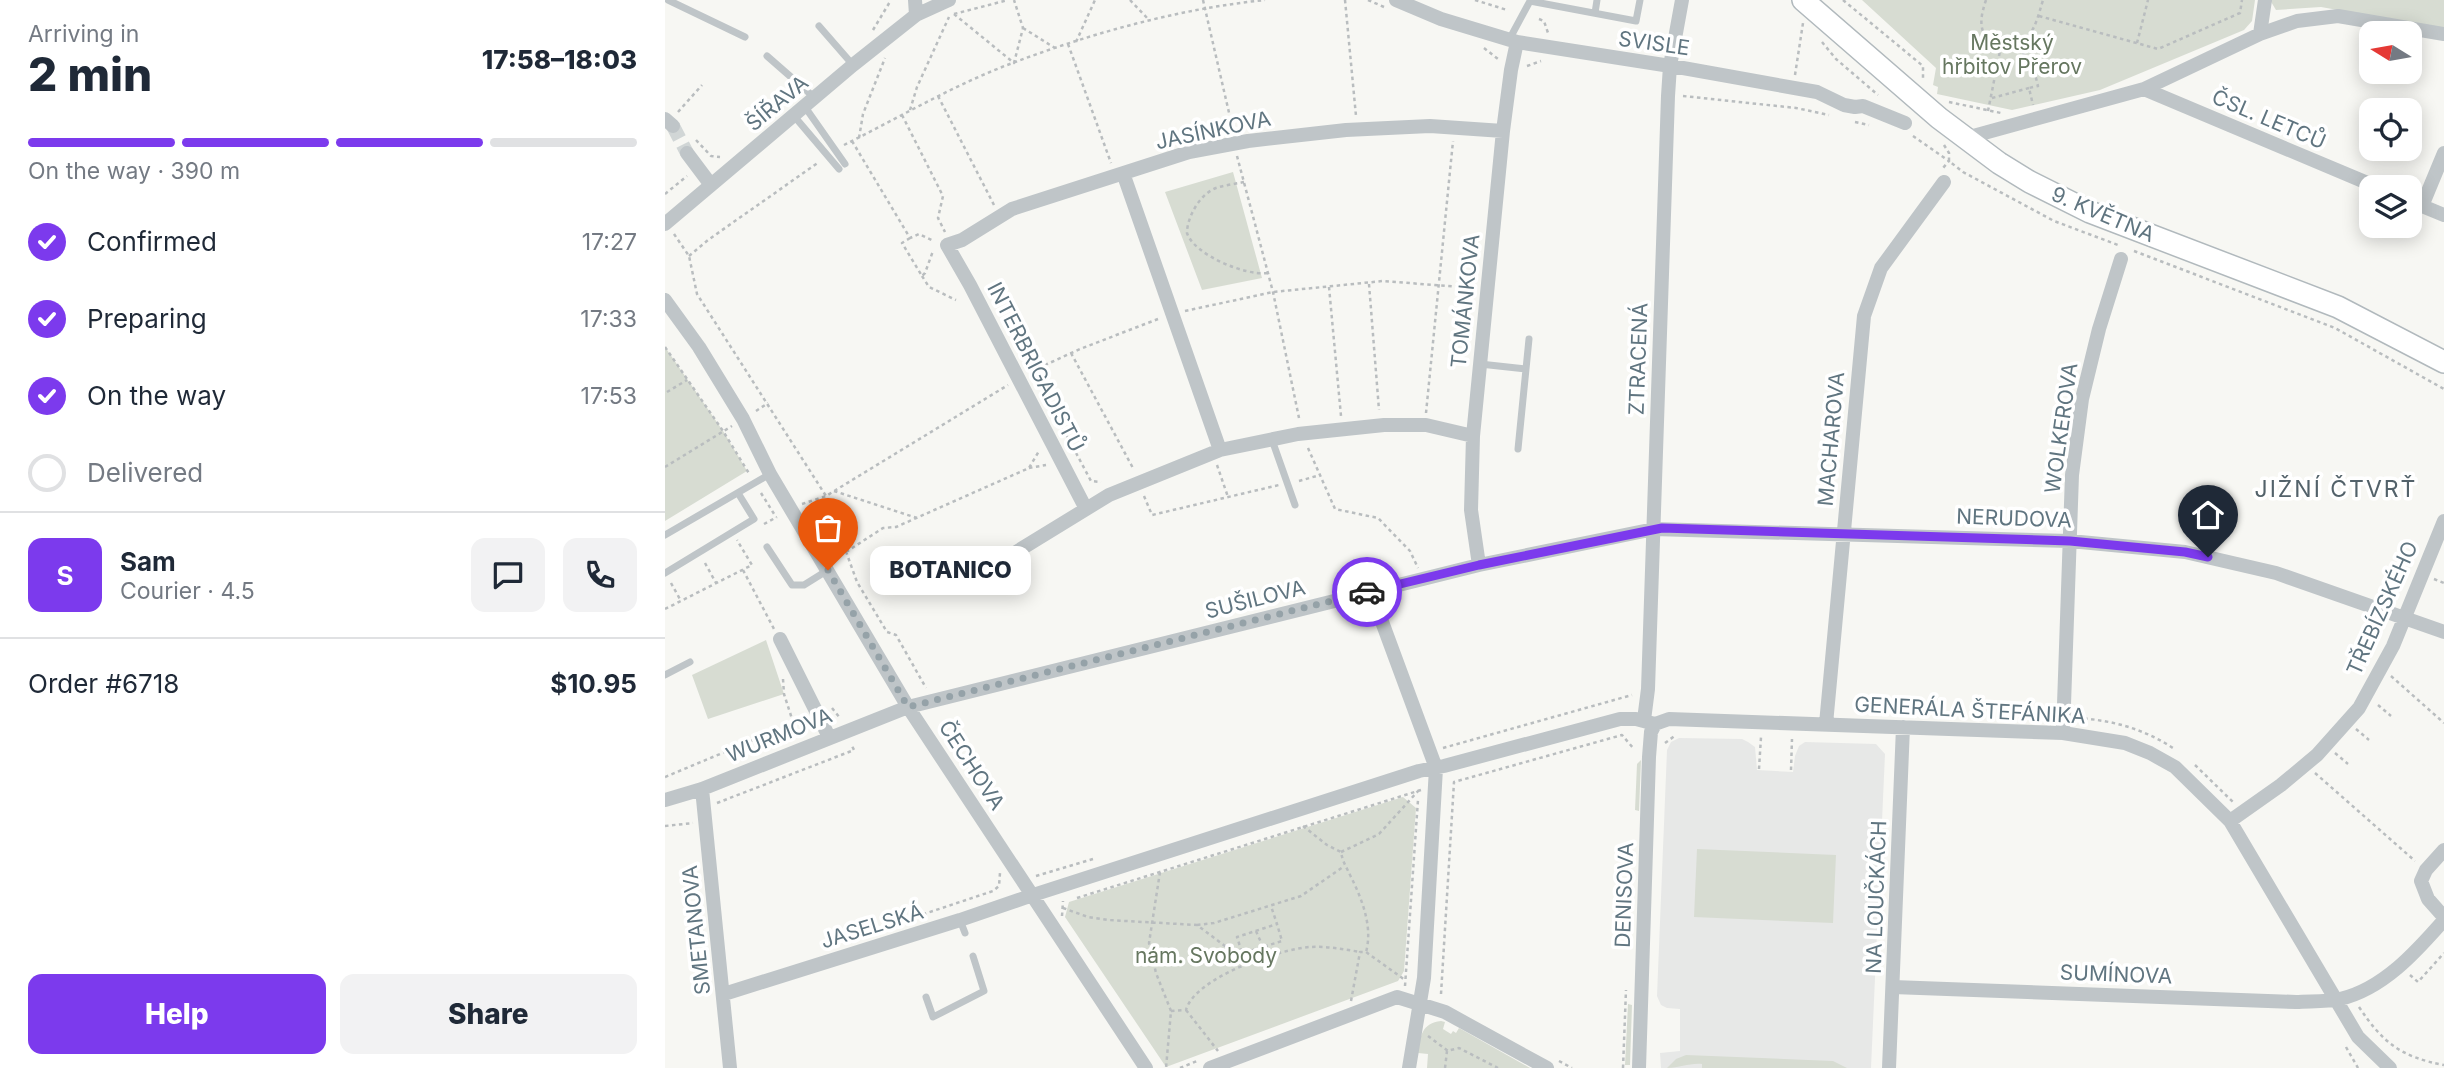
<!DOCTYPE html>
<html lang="en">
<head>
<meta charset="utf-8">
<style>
  :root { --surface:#fff; --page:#f2f2f3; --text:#1f2937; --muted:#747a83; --line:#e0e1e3; --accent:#7c3aed }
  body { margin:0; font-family:Inter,sans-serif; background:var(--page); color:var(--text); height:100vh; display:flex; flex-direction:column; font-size:26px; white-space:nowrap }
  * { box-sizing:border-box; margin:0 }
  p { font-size:23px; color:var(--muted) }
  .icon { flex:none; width:38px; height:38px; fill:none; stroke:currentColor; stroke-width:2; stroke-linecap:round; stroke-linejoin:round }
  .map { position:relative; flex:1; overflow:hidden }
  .drawer { display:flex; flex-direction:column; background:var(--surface); width:665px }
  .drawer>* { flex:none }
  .needle { width:46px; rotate:281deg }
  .fabs { position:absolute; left:1694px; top:21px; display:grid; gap:14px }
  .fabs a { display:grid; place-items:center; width:63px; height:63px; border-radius:14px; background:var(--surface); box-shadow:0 4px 18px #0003; font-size:35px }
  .pin { position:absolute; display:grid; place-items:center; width:60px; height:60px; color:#fff; margin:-72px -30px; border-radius:50% 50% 50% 0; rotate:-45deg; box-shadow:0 0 7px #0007 }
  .pin .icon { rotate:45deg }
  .courier { position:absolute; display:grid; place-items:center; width:70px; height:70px; margin:-35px; border:5px solid #7c3aed; border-radius:50%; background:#fff; color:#222; box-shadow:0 2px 9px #0007 }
  .bubble { position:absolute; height:49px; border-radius:14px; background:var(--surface); box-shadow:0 4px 18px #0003; font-size:23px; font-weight:800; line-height:49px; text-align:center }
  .overview em { font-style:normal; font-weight:800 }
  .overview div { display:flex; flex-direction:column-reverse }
  .overview { display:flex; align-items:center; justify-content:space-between; height:119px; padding:0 28px }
  h1 { font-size:46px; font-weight:800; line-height:52px }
  .bar { display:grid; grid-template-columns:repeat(4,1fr); gap:10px 7px; align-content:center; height:84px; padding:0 28px }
  .bar i { height:9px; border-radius:5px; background:var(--line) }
  .bar .current { background:var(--accent) }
  .bar p { grid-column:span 4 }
  .line { display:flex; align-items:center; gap:18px; padding:0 28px; border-top:2px solid var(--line) }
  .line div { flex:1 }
  .round { display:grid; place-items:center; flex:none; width:74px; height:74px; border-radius:14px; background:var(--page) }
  ol { padding:0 28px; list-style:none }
  li { display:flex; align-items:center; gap:21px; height:77px }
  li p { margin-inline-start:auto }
  li .icon { padding:7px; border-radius:50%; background:var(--accent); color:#fff; stroke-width:4 }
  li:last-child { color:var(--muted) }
  li i { width:38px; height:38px; border:4px solid var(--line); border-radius:50% }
  .button { display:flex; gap:14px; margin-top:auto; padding:14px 28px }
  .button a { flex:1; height:80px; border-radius:14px; background:var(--accent); color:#fff; font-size:28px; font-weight:800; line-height:80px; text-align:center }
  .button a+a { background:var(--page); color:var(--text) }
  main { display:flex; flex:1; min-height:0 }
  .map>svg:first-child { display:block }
  .built { fill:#e7e8e7 }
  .green { fill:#d7dcd2 }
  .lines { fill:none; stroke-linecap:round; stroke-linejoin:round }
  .minor-tunnel { stroke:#d1d6d6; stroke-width:14; stroke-dasharray:14 7; stroke-linecap:butt }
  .secondary-casing { stroke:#b1b9bd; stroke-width:24 }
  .path { stroke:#b9bdbf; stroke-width:2.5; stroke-dasharray:3.5 3.5; stroke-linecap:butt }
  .service { stroke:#bfc5c8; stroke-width:7 }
  .minor { stroke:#bfc5c8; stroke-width:14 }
  .secondary { stroke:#fff; stroke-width:21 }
  .done { stroke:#95a2a8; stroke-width:7; stroke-dasharray:0 12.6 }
  .route { stroke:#7c3aed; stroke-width:9 }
  .labels { text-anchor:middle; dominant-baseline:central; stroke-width:7; stroke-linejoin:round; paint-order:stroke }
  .park-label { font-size:21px; fill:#667760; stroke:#fff }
  .street-label { font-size:21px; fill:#607580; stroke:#fff }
  .neighbourhood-label { font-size:23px; letter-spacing:2px; fill:#53626a; stroke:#fff }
</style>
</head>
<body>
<main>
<section class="drawer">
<div class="overview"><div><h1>2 min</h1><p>Arriving in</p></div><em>17:58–18:03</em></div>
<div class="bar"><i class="current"></i><i class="current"></i><i class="current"></i><i></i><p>On the way · 390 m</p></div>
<ol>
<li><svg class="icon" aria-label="check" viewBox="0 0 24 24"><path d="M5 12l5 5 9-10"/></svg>Confirmed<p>17:27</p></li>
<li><svg class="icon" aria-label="check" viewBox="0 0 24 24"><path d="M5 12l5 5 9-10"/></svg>Preparing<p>17:33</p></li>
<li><svg class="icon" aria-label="check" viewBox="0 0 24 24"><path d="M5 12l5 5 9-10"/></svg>On the way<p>17:53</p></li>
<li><i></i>Delivered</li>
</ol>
<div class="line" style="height:126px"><b class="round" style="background:var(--accent);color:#fff">S</b><div><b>Sam</b><p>Courier · 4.5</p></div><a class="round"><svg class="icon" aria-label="chat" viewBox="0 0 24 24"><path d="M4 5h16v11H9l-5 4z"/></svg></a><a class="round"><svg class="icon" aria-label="phone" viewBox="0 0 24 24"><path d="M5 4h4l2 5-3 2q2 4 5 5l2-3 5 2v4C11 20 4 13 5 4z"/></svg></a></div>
<div class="line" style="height:91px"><div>Order #6718</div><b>$10.95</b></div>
<div class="button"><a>Help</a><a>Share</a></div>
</section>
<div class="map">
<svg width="1779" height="1068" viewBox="0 0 1779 1068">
  <rect width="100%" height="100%" fill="#f7f7f3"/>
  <path class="built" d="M1014,738L1077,739L1083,742L1090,747L1092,770L1128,772L1130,756L1134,746L1140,742L1211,744L1220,754L1206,1068H996L995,1053L1015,1051V1009L1002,1008L996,1005L992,996L1002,750L1006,742Z"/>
  <path class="green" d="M1197,0H1590L1587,21L1579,30L1435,90L1347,110L1272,94L1273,87L1268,85L1271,68Z
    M1605,0H1779V29L1656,7L1611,10Z
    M568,172L597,278L537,290L500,192Z
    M0,347L58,431L82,471L0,521Z
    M101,640L119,694L43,719L27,675Z
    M976,760L974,811L970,810L972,764Z
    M738,797L751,808L739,971L733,981L501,1067L400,917L404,902Z
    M1032,849L1171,855L1168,923L1029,917Z
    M963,1004L967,1005L965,1065H960Z
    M776,1021L780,1022L778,1029L786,1034L788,1031L791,1033L794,1028L865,1068H762L763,1054L753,1053C755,1036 757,1023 776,1021Z
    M1021,1055L1168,1061L1182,1068H1037V1064C1024,1063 1015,1068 1002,1068L1011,1059Z"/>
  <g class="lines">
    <path class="minor-tunnel" d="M8,126L22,153"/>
    <defs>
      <path id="secondary" d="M1138,0L1274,118L1334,163L1365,182L1425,212L1673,307L1779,362"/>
    </defs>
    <use href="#secondary" class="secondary-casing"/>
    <path class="path" d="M465,0L484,20
      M538,0L568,130
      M680,0L691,116
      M703,0L719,7
      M810,0L842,10
      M1178,0L1258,66V81
      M1321,0C1313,24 1314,35 1335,51C1366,46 1370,27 1378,0
      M289,14L343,0
      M289,14L349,63L358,28L349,0
      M1374,16L1493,49L1575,13L1577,0
      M874,19L879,21L883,33
      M358,28L390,48
      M208,30L226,0
      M411,42L430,0
      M1157,42L1171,59L1213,95
      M1472,43L1483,0
      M403,44L446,163
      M970,46L971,35
      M1354,47L1369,70L1373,86L1364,88L1368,105
      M819,48L833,59
      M862,66L876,61
      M1130,75L1138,23
      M273,96L329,205
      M1018,96L1131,108L1164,115
      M1327,98L1364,88
      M1284,102L1336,113
      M245,110L252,87L284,17
      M1323,111L1335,51
      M13,112L37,85
      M237,115L278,196L273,218L280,232
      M1190,122L1204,125
      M1248,136L1284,161L1278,168
      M194,138L198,114L220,58
      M31,140L46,156L55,157
      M187,141L245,238L254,234L269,241
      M179,145C231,119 282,89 337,67C420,35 511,9 600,0
      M1279,145L1284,153V161L1298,172L1389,221L1453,245
      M572,156L608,292L634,418
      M579,182C570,184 560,185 551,188C535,194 522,217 522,233C529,255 581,276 602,273
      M1724,182L1737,187
      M0,194L22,176
      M9,234L24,256L32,294L161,496L192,582L222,632L231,635L261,688
      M245,238L237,243L257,276L260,273L268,251
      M1469,251L1670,328L1779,389
      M24,256L43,240L154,162
      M257,276L264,287L291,300
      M704,284L714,410
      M664,287L676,416
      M520,311L608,292L718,281L808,288
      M0,347L58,431L85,475
      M406,353L469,470
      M367,371L415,349L493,319
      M378,391L426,481L436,482
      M2,392L22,380
      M91,411L103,403
      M761,413L788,141
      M643,448L670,509L713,518L745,551L753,568
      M552,465L563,497
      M0,467L67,426
      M364,468L381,465
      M634,481L655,475
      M169,491L252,518
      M96,493L111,517
      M479,496L487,515L614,485
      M137,504L161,496L343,385
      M99,524L112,517
      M181,552L218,528L231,527L364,468L374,451
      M40,563L51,583
      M78,570L109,629
      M1769,579L1779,583
      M6,583L16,601
      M0,609L87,565L72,540
      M1726,676L1779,723
      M118,679L119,694L129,725
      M1713,705L1726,716
      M167,708L175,718
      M1193,710L1259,712
      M1347,715L1385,716
      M1412,718C1447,720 1479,729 1508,748
      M1691,729L1704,740
      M1000,743L1011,735
      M778,748L967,695
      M1670,753L1683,764
      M1530,765L1568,802
      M1094,769L1096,737
      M1126,770L1127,739
      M1650,773L1750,861
      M0,777L141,718
      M52,803L189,750L186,744
      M0,826L28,823
      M638,826L662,845L676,852C678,863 681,866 686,877C697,899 708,927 701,952
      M676,852L714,834L754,790
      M495,872L484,943L491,973L506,1011L501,1068
      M371,876L428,859
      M412,898L756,790
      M398,908L423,917L443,920L532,925L564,949L570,968
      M397,916L398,901
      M238,921L328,891L334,886L335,873
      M532,925L549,923L636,896L678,867
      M591,931L598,947
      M566,957L617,941L612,924
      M581,965L572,937L612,924L606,906
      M1745,975L1753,982L1779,953
      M740,986L753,800
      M776,994L789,782L957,735L969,749
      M686,1001L695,952H701L740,980
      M1694,1007C1718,1043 1736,1057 1779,1065
      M521,1010L553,1051
      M506,1011L521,1010C530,977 615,949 645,947C662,946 678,949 695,952
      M763,1036L783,1051
      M1681,1047L1693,1068
      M894,1061L907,1068
      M515,1068L532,1061
      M780,1068L782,1051L794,1048L833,1068
      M958,1068L961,990"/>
    <path class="service" d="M3,0L80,37
      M930,13L932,0
      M154,26L188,65
      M844,40L865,1L971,21L975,0
      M102,56L150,98
      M140,107L180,164
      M129,116L174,169
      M815,364L861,369
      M607,440L630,505
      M853,449L864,339
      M0,535L105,474
      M102,547L127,585H139L163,570
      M0,573L89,519L73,493
      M0,675L25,662
      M295,920L300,933
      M261,997L268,1017L319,991L308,956"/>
    <path class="minor" d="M250,0L251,15
      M731,0L776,19L852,42L1018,68L1152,92L1179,105L1190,107L1198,106L1240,123
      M1595,34L1600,0
      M1479,89L1712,187
      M0,119L8,126
      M1301,138L1479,89L1595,34L1632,21L1673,16L1779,34
      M22,153L46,185
      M458,173L555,450
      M1745,201L1779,215
      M1757,206L1779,153
      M0,224L188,65L251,15L284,0
      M0,300L34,347L78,419L105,474L243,707L481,1068
      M421,509L305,285L282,245L297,240L347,209L524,152L583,141L681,130L765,126L838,131
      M814,565L806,510L808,436L838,131L846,70L852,42
      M299,584L444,495L555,450L633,434L719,425H761L808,436
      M706,592L771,768L759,978L744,1068
      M115,639L164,737
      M979,720L983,689L1003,96L1005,66L1017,0
      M1161,724L1199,316L1216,268L1279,182
      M1398,733L1407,475L1417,399L1434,329L1456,259
      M37,789L65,1068
      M0,800L37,789L243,707L814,565L989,529L1405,541L1520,552L1611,573L1779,632
      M1565,821L1616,785L1652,755L1694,708L1728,646L1779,521
      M1779,850L1761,870L1756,881L1763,899L1779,917
      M1228,987L1631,1002C1645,1001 1661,1002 1675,999C1718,989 1751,952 1779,920
      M59,994L295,920L368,895L754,771L779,766L955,719H971L990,724L1004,719L1398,733L1460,743L1485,753L1510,767L1565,821L1693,1037L1725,1068
      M545,1068L732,997L780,1012L882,1068
      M974,1068L984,757L986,732L990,724
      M1224,1068L1238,727"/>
    <use href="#secondary" class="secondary"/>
  </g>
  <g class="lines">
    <path class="done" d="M163,570L243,707L702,592"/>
    <path class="route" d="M702,592L814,565L997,528L1405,541L1520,552L1543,557"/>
  </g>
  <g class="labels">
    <g class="park-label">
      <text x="1347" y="42">Městský<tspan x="1347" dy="24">hřbitov Přerov</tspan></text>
      <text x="541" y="955">nám. Svobody</text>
    </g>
    <g class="street-label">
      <text transform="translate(989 43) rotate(8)">SVISLE</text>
      <text transform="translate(112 103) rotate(-40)">ŠÍŘAVA</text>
      <text transform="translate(1604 119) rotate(23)">ČSL. LETCŮ</text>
      <text transform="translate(548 130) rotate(-12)">JASÍNKOVA</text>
      <text transform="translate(1438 214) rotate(23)">9. KVĚTNA</text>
      <text transform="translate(800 301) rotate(-84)">TOMÁNKOVA</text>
      <text transform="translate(973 359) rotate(-88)">ZTRACENÁ</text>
      <text transform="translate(371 367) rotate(63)">INTERBRIGADISTŮ</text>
      <text transform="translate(1396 428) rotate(-82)">WOLKEROVA</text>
      <text transform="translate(1166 439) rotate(-85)">MACHAROVA</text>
      <text transform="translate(1349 518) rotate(2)">NERUDOVA</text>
      <text transform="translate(590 599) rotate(-14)">SUŠILOVA</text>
      <text transform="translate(1717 608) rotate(-66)">TŘEBÍZSKÉHO</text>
      <text transform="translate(1305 710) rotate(3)">GENERÁLA ŠTEFÁNIKA</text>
      <text transform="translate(114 735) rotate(-22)">WURMOVA</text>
      <text transform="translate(307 765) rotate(57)">ČECHOVA</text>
      <text transform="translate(959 895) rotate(-88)">DENISOVA</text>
      <text transform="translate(1211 897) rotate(-88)">NA LOUČKÁCH</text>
      <text transform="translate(207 926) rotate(-17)">JASELSKÁ</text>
      <text transform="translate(31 930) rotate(-96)">SMETANOVA</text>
      <text transform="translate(1451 974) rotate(2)">SUMÍNOVA</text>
    </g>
    <g class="neighbourhood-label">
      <text x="1671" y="489">JIŽNÍ ČTVRŤ</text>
    </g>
  </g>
</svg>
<div class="fabs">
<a><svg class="needle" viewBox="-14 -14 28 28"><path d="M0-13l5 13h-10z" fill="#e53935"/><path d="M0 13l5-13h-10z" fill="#747a83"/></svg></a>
<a><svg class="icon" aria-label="locate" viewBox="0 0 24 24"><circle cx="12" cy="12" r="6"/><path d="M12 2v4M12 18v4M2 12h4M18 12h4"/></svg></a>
<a><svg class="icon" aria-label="layers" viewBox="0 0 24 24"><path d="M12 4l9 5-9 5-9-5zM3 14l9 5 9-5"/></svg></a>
</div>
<div class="pin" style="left:163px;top:570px;background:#ea580c"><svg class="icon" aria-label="bag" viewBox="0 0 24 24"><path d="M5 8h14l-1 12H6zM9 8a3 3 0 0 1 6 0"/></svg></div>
<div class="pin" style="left:1543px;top:557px;background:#1f2937"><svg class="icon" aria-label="home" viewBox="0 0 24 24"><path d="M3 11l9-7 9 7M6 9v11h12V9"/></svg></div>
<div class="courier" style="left:702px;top:592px"><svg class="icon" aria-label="car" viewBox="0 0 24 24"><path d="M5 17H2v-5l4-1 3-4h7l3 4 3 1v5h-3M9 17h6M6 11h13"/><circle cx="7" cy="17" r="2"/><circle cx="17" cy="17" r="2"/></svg></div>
<div class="bubble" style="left:205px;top:546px;width:161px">BOTANICO</div>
</div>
</main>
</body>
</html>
